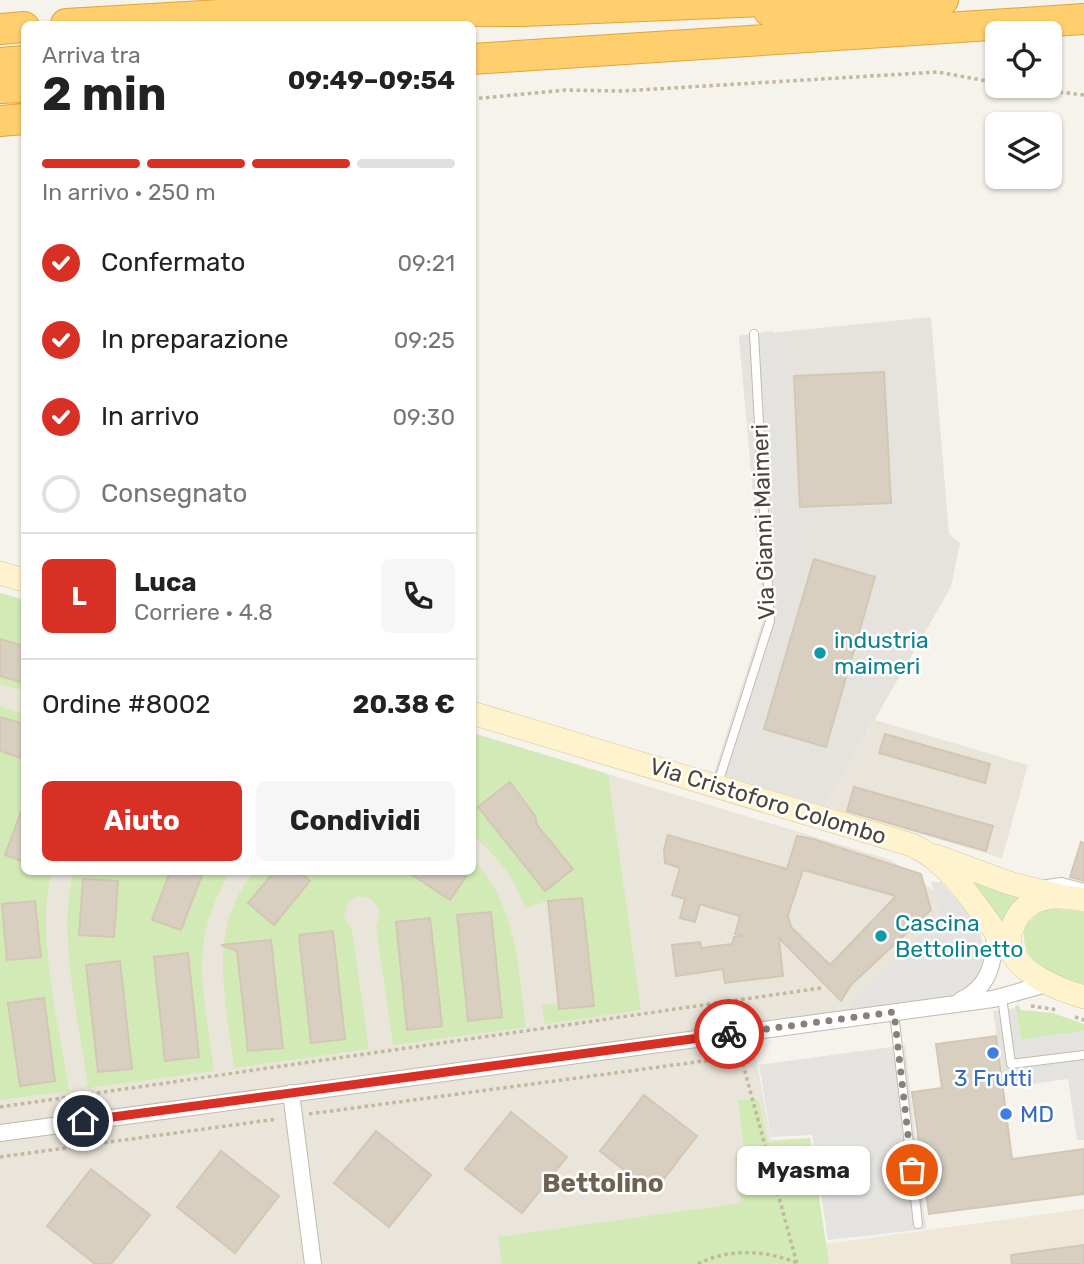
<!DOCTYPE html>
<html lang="it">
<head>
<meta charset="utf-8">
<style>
  :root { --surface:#fff; --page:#f6f6f6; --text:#222; --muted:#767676; --line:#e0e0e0; --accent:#d93025 }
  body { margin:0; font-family:Rubik,sans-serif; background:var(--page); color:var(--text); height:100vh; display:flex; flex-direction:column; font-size:26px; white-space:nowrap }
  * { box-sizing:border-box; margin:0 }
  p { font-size:23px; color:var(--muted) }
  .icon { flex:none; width:38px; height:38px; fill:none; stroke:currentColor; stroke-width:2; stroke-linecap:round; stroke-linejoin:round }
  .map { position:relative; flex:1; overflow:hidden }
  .side { position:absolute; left:21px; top:21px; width:455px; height:854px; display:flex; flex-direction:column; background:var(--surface); border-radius:10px; box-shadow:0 2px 5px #0004 }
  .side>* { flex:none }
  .fabs { position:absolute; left:985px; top:21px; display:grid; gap:14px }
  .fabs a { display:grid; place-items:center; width:77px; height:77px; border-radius:10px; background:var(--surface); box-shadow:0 2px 5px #0004; font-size:35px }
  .pin { position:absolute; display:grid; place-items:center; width:60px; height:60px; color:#fff; margin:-30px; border:4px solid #fff; border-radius:50%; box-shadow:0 2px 7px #0007 }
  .courier { position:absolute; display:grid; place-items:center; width:70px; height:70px; margin:-35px; border:5px solid #d93025; border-radius:50%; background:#fff; color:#222; box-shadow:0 2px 9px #0007 }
  .bubble { position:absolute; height:49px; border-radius:10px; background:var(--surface); box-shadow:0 2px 5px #0004; font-size:23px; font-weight:700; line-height:49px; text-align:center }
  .overview em { font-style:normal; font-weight:700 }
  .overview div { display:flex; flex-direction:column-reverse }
  .overview { display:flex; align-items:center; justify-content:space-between; height:119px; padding:0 21px }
  h1 { font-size:46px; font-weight:700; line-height:52px }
  .bar { display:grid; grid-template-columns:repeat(4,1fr); gap:10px 7px; align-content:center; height:84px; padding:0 21px }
  .bar i { height:9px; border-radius:5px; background:var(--line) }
  .bar .current { background:var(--accent) }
  .bar p { grid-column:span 4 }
  .line { display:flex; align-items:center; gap:18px; padding:0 21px; border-top:2px solid var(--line) }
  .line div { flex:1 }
  .round { display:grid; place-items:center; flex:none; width:74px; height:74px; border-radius:10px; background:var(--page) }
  ol { padding:0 21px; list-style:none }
  li { display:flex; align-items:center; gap:21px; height:77px }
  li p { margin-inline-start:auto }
  li .icon { padding:7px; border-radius:50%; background:var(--accent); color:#fff; stroke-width:4 }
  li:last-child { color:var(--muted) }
  li i { width:38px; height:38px; border:4px solid var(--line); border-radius:50% }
  .button { display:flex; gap:14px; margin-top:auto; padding:14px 21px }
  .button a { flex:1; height:80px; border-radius:10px; background:var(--accent); color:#fff; font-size:28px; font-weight:700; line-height:80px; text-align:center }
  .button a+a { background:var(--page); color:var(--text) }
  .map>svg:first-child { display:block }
  .residential { fill:#eae5da }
  .industrial { fill:#e6e2dd }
  .education { fill:#efe8d6 }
  .green { fill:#d2eab5 }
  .parking { fill:#e5e3e0 }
  .building { fill:#d8cfc1; stroke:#d3c7b4; stroke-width:2; fill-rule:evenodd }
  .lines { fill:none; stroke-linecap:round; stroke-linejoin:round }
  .lane-casing { stroke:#c2bbae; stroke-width:10 }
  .street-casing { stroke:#c2bbae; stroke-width:18 }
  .secondary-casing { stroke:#d6c79b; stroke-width:24 }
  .highway-casing { stroke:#e0a43c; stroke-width:32 }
  .path { stroke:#c4b79f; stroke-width:3.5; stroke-dasharray:3.5 3.5; stroke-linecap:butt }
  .lane { stroke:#fff; stroke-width:8 }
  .street { stroke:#fff; stroke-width:16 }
  .secondary { stroke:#fff3cd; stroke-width:23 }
  .highway { stroke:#ffcf6e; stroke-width:30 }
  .done { stroke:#878178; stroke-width:7; stroke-dasharray:0 12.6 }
  .route { stroke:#d93025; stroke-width:9 }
  .culture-dot { fill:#0f9aa8; stroke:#fff; stroke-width:2.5 }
  .shop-dot { fill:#3f7fe0; stroke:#fff; stroke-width:2.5 }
  .labels { text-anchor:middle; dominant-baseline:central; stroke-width:5; stroke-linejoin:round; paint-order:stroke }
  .street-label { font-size:23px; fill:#4b4439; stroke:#fff }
  .culture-label { font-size:23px; fill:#0d838f; stroke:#fff; text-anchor:start }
  .shop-label { font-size:23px; fill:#366cbe; stroke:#fff }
  .quarter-label { font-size:26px; font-weight:bold; fill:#6e6250; stroke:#fff }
</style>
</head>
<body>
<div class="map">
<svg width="1084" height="1264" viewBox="0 0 1084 1264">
  <rect width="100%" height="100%" fill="#f6f3ec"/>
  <path class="residential" d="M0,593L24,600V872H472L473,733L891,860L945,899L973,968L993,995L750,1025L771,1140L810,1138L826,1244L1084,1209V1264H0Z
    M875,720L1028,765L1002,858L825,806Z"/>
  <path class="industrial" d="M931,317L949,534L960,543L951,587L825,806L714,773L764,617L739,336Z"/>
  <path class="education" d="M1084,1209V1264H829L826,1244Z"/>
  <path class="green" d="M0,593L24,600V691L0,684Z
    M0,706L24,714V872H53C33,921 61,1035 69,1091L0,1100Z
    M472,733L608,774L641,1010L545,1024L542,1005L557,1003L558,1009L593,1005L582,898L548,901L525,908C514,876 497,857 473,835Z
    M473,859C517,905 518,967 526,1027L393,1045L376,927L380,911L370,898L359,896L348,902L344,918L352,930L369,1049L234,1068C226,1001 206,928 254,872H472Z
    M74,872H230C187,945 204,992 214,1071L88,1088C80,1025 56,931 74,872Z
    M958,872L1020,896L1003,925Z
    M1049,908L1084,912V988C1057,977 1014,962 1026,925L1039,912Z
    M1018,1005L1021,1010L1053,1013L1084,1024V1031L1021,1040L1015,1006Z
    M758,1099L768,1142L810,1138L829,1264H502L498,1237L741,1203L736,1157L745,1155L738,1100Z"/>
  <path class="parking" d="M773,331L797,586L762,590L739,336Z
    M931,882H941L965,909L980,933L985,952L977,979L944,999L855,1017L852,1000L941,914Z
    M1016,1008L1021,1040L1084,1031V1140H1077L1068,1079L1004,1088L993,1011Z
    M905,1045L926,1229L828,1240L812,1135L771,1137L759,1065Z"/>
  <path class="building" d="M884,372L891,503L800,507L794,376Z
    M814,559L875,577L826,747L764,729Z
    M0,639L24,646V683L0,676Z
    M0,717L24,724V759L0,751Z
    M885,734L990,764L985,783L879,753Z
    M510,782L535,816L537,825L573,869L545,891L478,807Z
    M854,787L993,826L986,851L847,811Z
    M23,807L24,808V862L5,855Z
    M668,835L787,869L797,836L813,839L921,874L931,910L851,985L841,1001L779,938L783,976L725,983L723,969L676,976L672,945L700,942L701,948L732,944L734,937L743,936L735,934L740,916L709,907L700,904L695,922L680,918L685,899L672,895L680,868L665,863L664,849ZM803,870L896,896L830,965L791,927L788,915Z
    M1081,842L1084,843V881L1070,877Z
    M170,872L202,875L181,930L152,920Z
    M274,872H299L310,881L274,925L248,903Z
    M408,872H469L450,900Z
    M83,879L118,881L114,937L79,935Z
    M582,898L594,1006L559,1009L548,901Z
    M35,901L41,957L7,960L2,904Z
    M491,912L502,1017L468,1021L457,915Z
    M430,918L442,1026L407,1030L396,922Z
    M333,931L345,1039L311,1043L299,935Z
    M271,940L283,1048L248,1051L237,951L221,945Z
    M188,953L199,1057L165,1061L154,957Z
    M120,961L132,1069L98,1072L86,965Z
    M44,998L55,1081L20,1086L8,1003Z
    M996,1036L1012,1159L1084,1149V1194L929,1214L912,1092L942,1088L936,1044Z
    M644,1095L697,1136L653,1193L600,1151Z
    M511,1112L567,1157L522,1213L465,1169Z
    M376,1131L431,1175L389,1227L334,1183Z
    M221,1151L279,1196L235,1253L177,1207Z
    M91,1169L150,1215L111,1264H95L47,1226Z
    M1084,1245V1264H1012L1011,1255Z"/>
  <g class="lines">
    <defs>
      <path id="lane" d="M718,783L770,621L754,334
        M1046,884L1062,882L1084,888
        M1002,997L1011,1064L1084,1055
        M894,1012L918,1224"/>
      <path id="street" d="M961,1000C990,987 994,962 995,933
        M291,1093L313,1264
        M0,1133L993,999L1050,983"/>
      <path id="secondary" d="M0,573L24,580
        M472,713L912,845C960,867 984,923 1018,960
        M936,856L1009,883L1056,895
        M1084,900C1057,894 1026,894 1014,924C1010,933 1008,941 1011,950C1022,975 1060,990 1084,997"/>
      <path id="highway" d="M769,11L943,0
        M66,24L306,10L523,11L791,0
        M0,29L24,27
        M472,59L1084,19
        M0,63L24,61
        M0,88L24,87
        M0,121L24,119"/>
    </defs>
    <use href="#lane" class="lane-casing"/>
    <use href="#street" class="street-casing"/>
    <use href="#secondary" class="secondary-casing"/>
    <use href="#highway" class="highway-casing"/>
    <path class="path" d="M1011,86L1084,95
      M472,99L566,90L622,91L938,72L998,83
      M1031,1006L1058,1010
      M1075,1017L1084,1020
      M741,1057L797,1264
      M0,1107L821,988
      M309,1114L741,1056
      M0,1157L277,1119
      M698,1264C728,1248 766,1250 797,1263"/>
    <use href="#lane" class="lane"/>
    <use href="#street" class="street"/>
    <use href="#secondary" class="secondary"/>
    <use href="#highway" class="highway"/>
  </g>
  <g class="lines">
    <path class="done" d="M729,1034L894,1012L912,1170"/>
    <path class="route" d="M83,1121L729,1034"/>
  </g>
  <g class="culture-dot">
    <circle cx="820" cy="653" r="7"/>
    <circle cx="881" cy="936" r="7"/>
  </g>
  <g class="shop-dot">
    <circle cx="993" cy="1053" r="7"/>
    <circle cx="1006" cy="1114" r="7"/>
  </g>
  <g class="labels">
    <g class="street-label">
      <text transform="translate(763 522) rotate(-92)">Via Gianni Maimeri</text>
      <text transform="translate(768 801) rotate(17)">Via Cristoforo Colombo</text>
    </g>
    <g class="culture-label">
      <text x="834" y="640">industria<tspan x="834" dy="26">maimeri</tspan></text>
      <text x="895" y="923">Cascina<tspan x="895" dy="26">Bettolinetto</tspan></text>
    </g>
    <g class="shop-label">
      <text x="993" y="1078">3 Frutti</text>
      <text x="1020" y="1114" text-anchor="start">MD</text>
    </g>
    <g class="quarter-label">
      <text x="603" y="1183">Bettolino</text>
    </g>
  </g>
</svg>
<div class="fabs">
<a><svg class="icon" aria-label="locate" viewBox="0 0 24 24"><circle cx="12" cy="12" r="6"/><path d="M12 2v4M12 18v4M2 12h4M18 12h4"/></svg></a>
<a><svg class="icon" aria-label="layers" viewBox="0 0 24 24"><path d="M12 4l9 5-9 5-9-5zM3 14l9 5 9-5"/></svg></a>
</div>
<div class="pin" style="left:912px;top:1170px;background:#ea580c"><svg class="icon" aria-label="bag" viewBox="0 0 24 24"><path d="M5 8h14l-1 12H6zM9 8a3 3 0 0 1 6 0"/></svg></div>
<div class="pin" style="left:83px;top:1121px;background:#1f2937"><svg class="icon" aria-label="home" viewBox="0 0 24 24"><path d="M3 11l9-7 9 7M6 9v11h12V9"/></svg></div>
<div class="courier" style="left:729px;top:1034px"><svg class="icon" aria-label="bike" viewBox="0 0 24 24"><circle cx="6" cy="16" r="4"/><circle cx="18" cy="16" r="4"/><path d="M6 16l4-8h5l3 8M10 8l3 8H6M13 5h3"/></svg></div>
<div class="bubble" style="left:737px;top:1146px;width:133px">Myasma</div>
<section class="side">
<div class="overview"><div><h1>2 min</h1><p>Arriva tra</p></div><em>09:49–09:54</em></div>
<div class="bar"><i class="current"></i><i class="current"></i><i class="current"></i><i></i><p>In arrivo · 250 m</p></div>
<ol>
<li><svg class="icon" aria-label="check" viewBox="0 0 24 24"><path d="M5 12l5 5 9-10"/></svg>Confermato<p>09:21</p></li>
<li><svg class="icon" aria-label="check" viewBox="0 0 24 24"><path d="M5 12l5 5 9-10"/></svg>In preparazione<p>09:25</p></li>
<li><svg class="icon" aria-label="check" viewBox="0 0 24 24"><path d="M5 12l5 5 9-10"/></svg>In arrivo<p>09:30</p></li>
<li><i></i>Consegnato</li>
</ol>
<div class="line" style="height:126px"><b class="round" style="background:var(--accent);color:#fff">L</b><div><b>Luca</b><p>Corriere · 4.8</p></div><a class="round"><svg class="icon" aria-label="phone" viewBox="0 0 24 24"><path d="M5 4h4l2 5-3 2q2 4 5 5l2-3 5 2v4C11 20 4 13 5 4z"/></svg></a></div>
<div class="line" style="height:91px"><div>Ordine #8002</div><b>20.38 €</b></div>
<div class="button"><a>Aiuto</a><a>Condividi</a></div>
</section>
</div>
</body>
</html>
